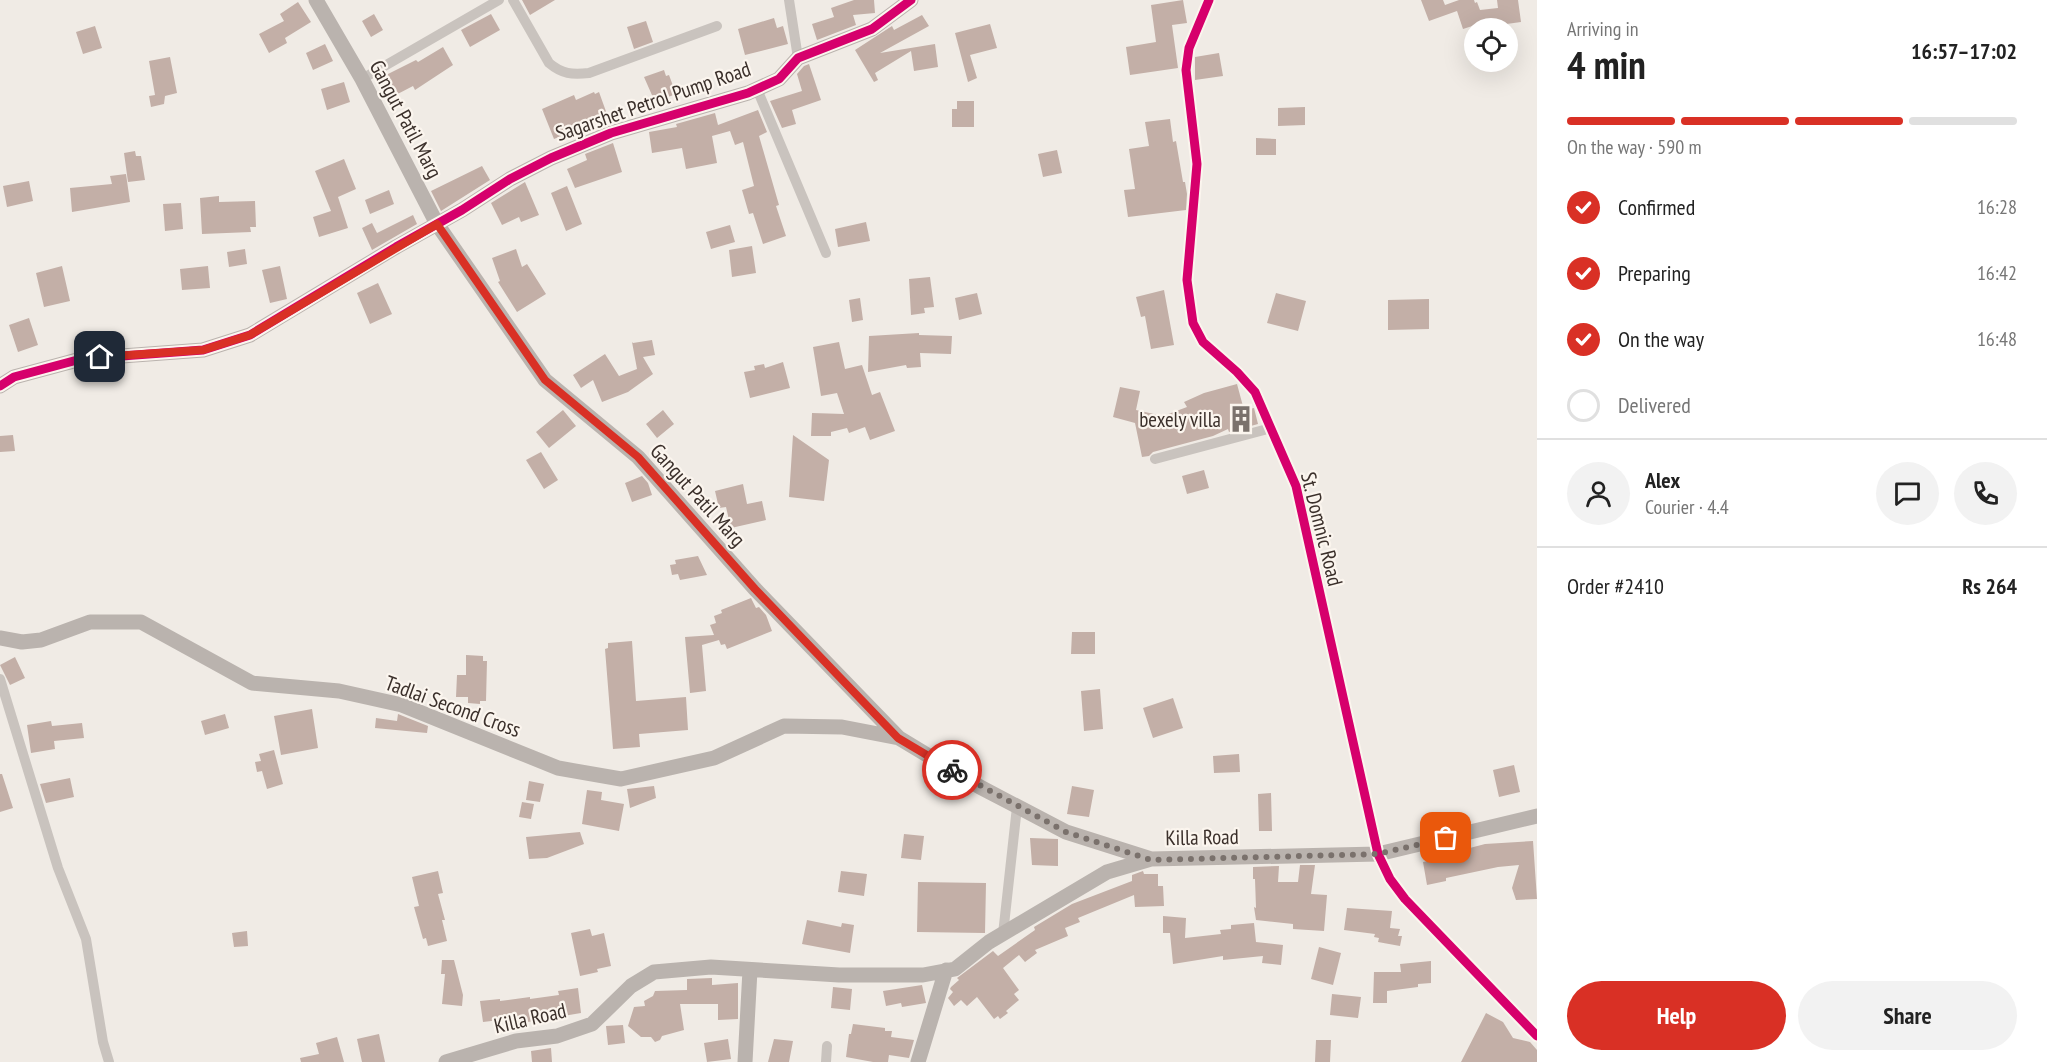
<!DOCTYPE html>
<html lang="en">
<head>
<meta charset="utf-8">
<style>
  :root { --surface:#fff; --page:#f2f2f2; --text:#222; --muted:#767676; --line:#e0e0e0; --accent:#d93025 }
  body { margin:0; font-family:"PT Sans Narrow",sans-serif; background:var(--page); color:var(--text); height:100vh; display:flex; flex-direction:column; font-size:22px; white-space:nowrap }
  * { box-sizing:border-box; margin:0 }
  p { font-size:20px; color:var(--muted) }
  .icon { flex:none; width:33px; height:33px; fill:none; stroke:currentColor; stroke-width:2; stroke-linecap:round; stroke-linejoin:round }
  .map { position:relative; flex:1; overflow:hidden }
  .sheet { display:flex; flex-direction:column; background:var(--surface); width:510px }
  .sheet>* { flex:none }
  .fabs { position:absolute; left:1464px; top:18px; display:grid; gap:12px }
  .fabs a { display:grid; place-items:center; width:54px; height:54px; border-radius:50%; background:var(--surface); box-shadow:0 6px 24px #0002; font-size:30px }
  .pin { position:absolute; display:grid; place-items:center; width:51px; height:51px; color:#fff; margin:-26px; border-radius:12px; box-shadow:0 3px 9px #0006 }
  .courier { position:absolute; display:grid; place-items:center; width:60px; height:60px; margin:-30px; border:4px solid #d93025; border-radius:50%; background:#fff; color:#222; box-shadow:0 2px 8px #0007 }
  .summary em { font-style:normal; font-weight:800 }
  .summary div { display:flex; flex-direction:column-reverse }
  .summary { display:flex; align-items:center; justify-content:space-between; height:102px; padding:0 30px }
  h1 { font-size:39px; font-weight:800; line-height:45px }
  .bar { display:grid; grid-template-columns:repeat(4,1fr); gap:9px 6px; align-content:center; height:72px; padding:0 30px }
  .bar i { height:8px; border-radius:4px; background:var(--line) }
  .bar .on { background:var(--accent) }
  .bar p { grid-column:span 4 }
  .line { display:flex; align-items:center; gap:15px; padding:0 30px; border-top:2px solid var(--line) }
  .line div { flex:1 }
  .round { display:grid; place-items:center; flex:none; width:63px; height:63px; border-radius:32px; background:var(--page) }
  ol { padding:0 30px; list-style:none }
  li { display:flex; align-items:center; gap:18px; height:66px }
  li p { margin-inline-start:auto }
  li .icon { padding:6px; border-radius:50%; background:var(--accent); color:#fff; stroke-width:4 }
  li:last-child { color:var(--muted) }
  li i { width:33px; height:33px; border:3px solid var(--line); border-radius:50% }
  .primary-button { display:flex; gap:12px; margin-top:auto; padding:12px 30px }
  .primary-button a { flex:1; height:69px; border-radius:36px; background:var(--accent); color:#fff; font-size:24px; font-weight:800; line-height:69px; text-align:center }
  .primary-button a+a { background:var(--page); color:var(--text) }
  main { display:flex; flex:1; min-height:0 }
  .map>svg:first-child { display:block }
  .building { fill:#c3afa7 }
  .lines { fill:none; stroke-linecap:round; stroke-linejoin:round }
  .street { stroke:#c9c3be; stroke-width:10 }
  .secondary { stroke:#bab3ae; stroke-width:15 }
  .cycleway-casing { stroke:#fbf5ee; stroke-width:13 }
  .cycleway { stroke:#d6006c; stroke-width:9 }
  .done { stroke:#7a716c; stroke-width:6; stroke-dasharray:0 10.8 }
  .route { stroke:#d93025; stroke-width:8 }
  .labels { text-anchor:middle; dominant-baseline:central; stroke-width:4.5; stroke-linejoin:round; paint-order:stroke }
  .street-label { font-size:21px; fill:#3b302b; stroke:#fbf5ee }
  .poi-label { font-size:21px; fill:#3b302b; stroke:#fbf5ee; text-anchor:end }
</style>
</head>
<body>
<main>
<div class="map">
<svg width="1537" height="1062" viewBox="0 0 1537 1062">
  <rect width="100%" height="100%" fill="#f0ebe5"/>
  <path class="building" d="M522,0H555L530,15Z
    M854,0H874L875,13L853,15L856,25L817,40L812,24L834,17L831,8Z
    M1183,0L1187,23L1172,25L1178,68L1130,75L1126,47L1156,42L1151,5Z
    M1421,0H1443L1445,5L1459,0H1474L1475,3L1477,2L1480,10L1498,8L1497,0H1518L1521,22L1492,26L1491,20L1463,29L1457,11L1429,21Z
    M298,2L311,22L285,38L287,43L269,53L259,34L284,21L280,14Z
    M374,14L383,30L371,37L362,21Z
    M491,14L500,30L470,47L461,30Z
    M922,15L929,26L880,53L935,44L938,67L914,71L911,51L875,73L878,80L874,82L855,50L892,26L894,30Z
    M774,18L777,28L783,26L788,44L745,55L738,29Z
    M646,21L653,42L634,49L627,27Z
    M990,24L997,48L970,55L977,78L968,82L955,33Z
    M95,26L102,48L83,54L76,32Z
    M325,44L333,61L313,70L306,53Z
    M443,47L453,65L415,90L413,86L388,99L378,79L416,60L418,62Z
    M1219,53L1223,76L1195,80V57Z
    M170,57L177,93L165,96L164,104L151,107L149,96L155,95L149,61Z
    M809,64L821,100L792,110L796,124L782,128L770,101L802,91L797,74L804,66Z
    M664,70L666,76L669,75L676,94L655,102L644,77Z
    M344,82L350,102L327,110L321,89Z
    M594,92L595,94L599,92L608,117L574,133L573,131L554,139L542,109L574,95L576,100Z
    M957,101H974V127H952V109H957Z
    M1305,107V125L1278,126V108Z
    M758,110L767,132L759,136L779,205L776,206L786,236L763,244L753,213L749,214L742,190L754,186L743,142L735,145L730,131L712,136L717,163L686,169L682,148L652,153L649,132L677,127L676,124L715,113L718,125Z
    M1170,119L1173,142L1176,141L1183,182H1185L1187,194L1186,210L1128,217L1124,190L1135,189L1129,149L1149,146L1145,122Z
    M1256,138L1276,139V155H1256Z
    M613,143L622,172L575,188L567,169L587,160L585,154Z
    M1057,150L1062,173L1043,177L1038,154Z
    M135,151L136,156H141L145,180L128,182L124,153Z
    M344,159L356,189L338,197L348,228L319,237L313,217L331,211L315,171Z
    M482,166L490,180L441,211L431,191Z
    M126,174L130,202L72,212L70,188L112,184L110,176Z
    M29,181L33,201L7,207L3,186Z
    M525,182L539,215L521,222L519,217L502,225L491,203Z
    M567,186L582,224L566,231L551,193Z
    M389,190L394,204L370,214L365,200Z
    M219,196V202L255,201L256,227H250L251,232L202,234L200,198Z
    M181,203L183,229L165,231L163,204Z
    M413,215L417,224L372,250L362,228L372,223L377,233Z
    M866,222L870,241L838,247L835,229Z
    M730,225L735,242L711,249L706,232Z
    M752,246L756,273L732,277L729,250Z
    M245,249L247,264L229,267L227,252Z
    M516,249L522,267L527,264L546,294L517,312L498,282L500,281L492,258Z
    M62,266L70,301L44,307L36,273Z
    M208,266L210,288L182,290L180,269Z
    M280,266L287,299L270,303L262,270Z
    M930,277L934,307L924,308L925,313L911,315L909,279Z
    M378,283L392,314L370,324L357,293Z
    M1164,290L1174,345L1151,349L1145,316L1141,317L1136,297Z
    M977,293L982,314L959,320L955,298Z
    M1276,293L1306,301L1298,331L1267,323Z
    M860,298L863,320L852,322L849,300Z
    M1429,299V329L1388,330V300Z
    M29,318L38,345L18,352L9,325Z
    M919,333V335L952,336L951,354L920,353L921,367L907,368L906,365L868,372L869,336Z
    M652,340L655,355L643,357L653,374L628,392L602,402L593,380L581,388L573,375L605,354L619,376L637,369L632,342L633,343Z
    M839,342L845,369L862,365L872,395L880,392L895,431L870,440L865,427L849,433L847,428L831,432V436H811L812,413L844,414L837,393L821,396L813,347Z
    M783,362L790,388L750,398L744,372L755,370L754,366L764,364L765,368Z
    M1237,384L1244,410L1254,408L1258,424L1229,432L1228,429L1213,436L1153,452L1149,456L1142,457L1135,423L1113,417L1120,387L1140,391L1136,410L1163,416L1187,407L1184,402L1204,393Z
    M563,410L576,426L549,448L536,432Z
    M663,410L674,424L657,438L646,424Z
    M13,435L15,451L0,452V436Z
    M793,435L829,460L824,501L789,497Z
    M541,452L558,480L544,489L526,460Z
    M1204,470L1209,488L1187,494L1182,476Z
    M642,476L648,483L652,495L632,502L625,483Z
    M743,484L747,504L762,501L766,520L731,528L726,507L719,508L715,491Z
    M698,556L707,575L680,580L678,574L672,575L670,565L676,564L675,560Z
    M751,598L756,608L759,607L766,615L772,631L727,649L725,644L721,645L719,640L702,645L706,691L690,693L685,637L714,635L710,625L716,623L714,616L722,613L721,610Z
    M1072,632H1095V654H1071Z
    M632,641L636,701L686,697L688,730L639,734L640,747L613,749L605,649L608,648V643Z
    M466,655L483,656V661H487L486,701H480V704L468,703V697H456L457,675H466Z
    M15,657L25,678L10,685L0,665Z
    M1100,689L1103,729L1084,731L1081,691Z
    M1173,698L1183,728L1153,738L1143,708Z
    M312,709L318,748L281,755L274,716Z
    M225,714L229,728L205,735L201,721Z
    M398,714L428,726L427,733L375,728L376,718L397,721Z
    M51,721L52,726L82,723L84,738L54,741L55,749L31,753L27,725Z
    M274,750L283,784L267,789L262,771L257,772L255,762L261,761L259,754Z
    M1239,754L1240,772L1214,773L1213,756Z
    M1514,765L1520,792L1499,797L1493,770Z
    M0,774H2L13,808L0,812Z
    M70,778L74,797L46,803L40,784Z
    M529,781L544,784L540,802L526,800Z
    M654,786L656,798L630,808L627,789Z
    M1072,786L1094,790L1089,817L1067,814Z
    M587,790L602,792L601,800L624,804L619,831L582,824Z
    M1271,793L1272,831H1259L1258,794Z
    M522,802L534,804L531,819L519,817Z
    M580,832L584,844L547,858L529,859L526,837Z
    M904,834L924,836L921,860L901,858Z
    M1030,838L1058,839V866L1032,865Z
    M1533,841L1537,899L1516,900L1512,888L1519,865L1498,867L1446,878V881L1427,885L1423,862L1467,853L1466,849L1485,844Z
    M1300,865H1315L1311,894L1327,895L1324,931L1293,929V924L1256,920L1254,907L1256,908L1255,879H1253V867L1279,866L1278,882H1298Z
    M438,871L443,893L438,894L445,920H442L447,941L428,946L426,938L423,939L414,907L419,906L412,877Z
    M841,871L867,874L864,896L838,892Z
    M1143,871L1144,874H1158V886H1163L1164,906L1135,907L1134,895L1078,918L1080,922L1065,928L1068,936L1035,950L1037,953L1025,962L1019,955L1003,968L1019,990L1014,994L1019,1000L1006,1011L1008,1013L1000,1019L998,1016L994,1019L977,997L967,1006L961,1000L954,1006L948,998L953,992L950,989L951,987L959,980L957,978L993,951L998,956L1035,930L1034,927L1072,904L1132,881V875Z
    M918,882L986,883L985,933L917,932Z
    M1347,908L1392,911L1390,928L1400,929L1398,936H1402L1400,946L1378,942L1379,938L1374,937L1375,934L1344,930Z
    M1163,916L1186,918L1185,938L1221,934L1220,930L1231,929V925L1254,923L1256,942L1283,945L1281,965L1262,963L1263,956L1223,960V956L1173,964L1170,933H1163Z
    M807,920L841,927L842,923L854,925L850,953L802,944Z
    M590,929L592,936L604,933L611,966L597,969L598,972L580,976L571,933Z
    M247,931L248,946L234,947L232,933Z
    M1319,947L1341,953L1333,985L1311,979Z
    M442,960H454L463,995L462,1006L442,1004L445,974H441Z
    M1431,961V983L1418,984V987L1387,991V1003H1373L1374,972H1401L1400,964Z
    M712,978V985L738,983V1019L718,1020V1004H680L684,1030L662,1036L660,1040L655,1042L651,1037H641L628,1026L634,1007L645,1006L644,1001L653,996L655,991L687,990V979Z
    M922,985L926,1003L902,1007L901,1003L886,1006L883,991Z
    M833,987L852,989L850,1010L831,1008Z
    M578,988L581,1013L516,1024L515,1018L483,1022L480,1001L500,999V1001L530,997V999L559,995L558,991Z
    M1332,994L1361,997L1358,1018L1330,1015Z
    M1486,1013L1503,1022L1513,1038L1530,1042L1537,1050V1062H1461Z
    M853,1024L885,1028V1031H892L891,1037L914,1040L909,1058L889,1055L888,1062H873L846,1057L849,1034H851Z
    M623,1025L625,1043L608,1045L606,1026Z
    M379,1034L385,1062H362L357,1039Z
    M337,1037L344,1062H301L300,1058L319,1054L316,1043Z
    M728,1039L731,1059L707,1062L704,1043Z
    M774,1039L793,1041L789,1062H768Z
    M1316,1040H1331L1330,1062H1315Z
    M551,1048L552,1062H532L531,1051Z"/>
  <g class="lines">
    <path class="street" d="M513,0L549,63C562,74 572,75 589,73L717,26
      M789,0L798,58
      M1209,0L1189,48L1186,70L1197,164L1187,280L1193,323L1203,342L1237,372L1255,392L1296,486L1378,854L1390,879L1405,899L1537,1036
      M362,79L499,0
      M757,89L826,253
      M1155,459L1271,428
      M0,679L58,868L86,939L103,1042L109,1062
      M1003,934L1017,807
      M826,1062L827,1046"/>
    <path class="secondary" d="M316,0L362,79L437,224L545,380L638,457L755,589L899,738L980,787L1066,832L1151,859
      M0,386L14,377L81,359L203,350L250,335L396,247L462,210L510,179L551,158L611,133L748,93L779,79L798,58L872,29L911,0
      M0,638L22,642L41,640L90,622H141L252,683L339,691L402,705L558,768L621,779L714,758L784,726L842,727L899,738
      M446,1062L516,1041L557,1036L592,1024L631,986L654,972L711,967L839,975H923L955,969L989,942L1107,872L1151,859L1378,854L1537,816
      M745,1062L750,970
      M918,1062L946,970"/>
    <defs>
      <path id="cycleway" d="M1209,0L1189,48L1186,70L1197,164L1187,280L1193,323L1203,342L1237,372L1255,392L1296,486L1378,854L1390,879L1405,899L1537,1036
        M0,386L14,377L81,359L203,350L250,335L396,247L462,210L510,179L551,158L611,133L748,93L779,79L798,58L872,29L911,0"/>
    </defs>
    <use href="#cycleway" class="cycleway-casing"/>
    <use href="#cycleway" class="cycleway"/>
  </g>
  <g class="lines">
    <path class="done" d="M952,770L1066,832L1151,860L1378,854L1446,838"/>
    <path class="route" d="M100,357L203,350L250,335L437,224L545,380L638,457L755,589L898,738L952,770"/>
  </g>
  <defs>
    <symbol id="building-bare" viewBox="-9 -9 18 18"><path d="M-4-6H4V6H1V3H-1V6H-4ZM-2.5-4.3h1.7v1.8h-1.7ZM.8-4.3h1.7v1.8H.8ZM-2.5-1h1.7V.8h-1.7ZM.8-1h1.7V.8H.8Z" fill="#7a716c" stroke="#fbf5ee" stroke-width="2.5" paint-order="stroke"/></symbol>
  </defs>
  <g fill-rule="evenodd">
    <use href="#building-bare" x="1222" y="400" width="38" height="38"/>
  </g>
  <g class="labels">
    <g class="street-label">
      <text transform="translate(653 101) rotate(-19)">Sagarshet Petrol Pump Road</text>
      <text transform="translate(406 119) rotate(62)">Gangut Patil Marg</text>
      <text transform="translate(698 495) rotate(48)">Gangut Patil Marg</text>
      <text transform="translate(1322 529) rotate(76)">St. Domnic Road</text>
      <text transform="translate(453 706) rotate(20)">Tadlai Second Cross</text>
      <text transform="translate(1202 837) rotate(-1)">Killa Road</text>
      <text transform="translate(530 1018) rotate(-13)">Killa Road</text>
    </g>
    <g class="poi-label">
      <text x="1221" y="419">bexely villa</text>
    </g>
  </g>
</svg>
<div class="fabs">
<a><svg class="icon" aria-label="locate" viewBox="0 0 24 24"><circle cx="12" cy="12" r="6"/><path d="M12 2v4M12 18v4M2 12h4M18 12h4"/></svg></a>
</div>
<div class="pin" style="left:1446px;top:838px;background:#ea580c"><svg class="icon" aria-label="bag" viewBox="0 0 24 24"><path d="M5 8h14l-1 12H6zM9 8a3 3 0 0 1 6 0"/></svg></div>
<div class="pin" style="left:100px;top:357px;background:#1f2937"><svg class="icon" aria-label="home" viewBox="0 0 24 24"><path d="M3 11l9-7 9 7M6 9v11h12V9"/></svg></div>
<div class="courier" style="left:952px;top:770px"><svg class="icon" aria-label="bike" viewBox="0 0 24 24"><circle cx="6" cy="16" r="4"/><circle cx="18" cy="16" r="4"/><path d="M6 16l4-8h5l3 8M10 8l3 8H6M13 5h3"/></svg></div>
</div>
<section class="sheet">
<div class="summary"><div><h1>4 min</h1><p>Arriving in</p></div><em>16:57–17:02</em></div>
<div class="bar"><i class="on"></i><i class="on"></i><i class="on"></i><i></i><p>On the way · 590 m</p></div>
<ol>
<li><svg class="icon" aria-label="check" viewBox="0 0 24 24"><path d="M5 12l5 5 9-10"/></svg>Confirmed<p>16:28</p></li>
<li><svg class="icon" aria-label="check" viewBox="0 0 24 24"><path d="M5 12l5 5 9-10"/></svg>Preparing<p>16:42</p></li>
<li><svg class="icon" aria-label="check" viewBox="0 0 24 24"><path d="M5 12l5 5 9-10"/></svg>On the way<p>16:48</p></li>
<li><i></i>Delivered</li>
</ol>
<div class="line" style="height:108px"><a class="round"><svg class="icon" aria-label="person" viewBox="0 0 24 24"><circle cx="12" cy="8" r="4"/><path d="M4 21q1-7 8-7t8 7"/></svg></a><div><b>Alex</b><p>Courier · 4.4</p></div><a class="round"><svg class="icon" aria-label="chat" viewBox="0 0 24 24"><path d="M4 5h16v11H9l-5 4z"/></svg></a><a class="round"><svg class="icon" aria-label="phone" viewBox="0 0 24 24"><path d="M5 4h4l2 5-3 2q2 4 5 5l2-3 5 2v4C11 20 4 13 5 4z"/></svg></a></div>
<div class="line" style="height:78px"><div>Order #2410</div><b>Rs 264</b></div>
<div class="primary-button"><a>Help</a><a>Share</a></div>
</section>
</main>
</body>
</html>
